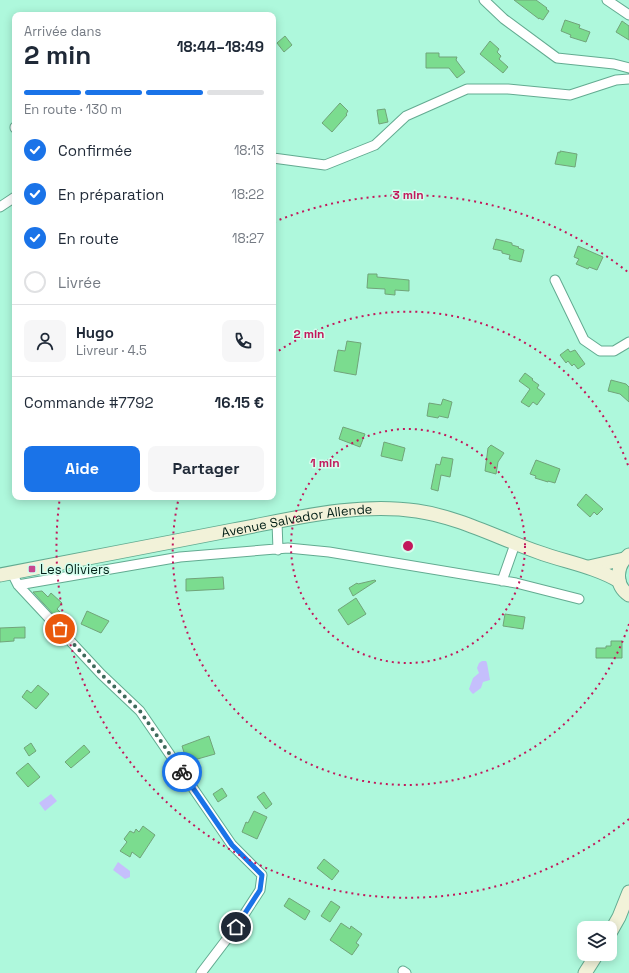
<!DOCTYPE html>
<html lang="fr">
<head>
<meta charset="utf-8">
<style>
  :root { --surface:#fff; --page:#f6f6f7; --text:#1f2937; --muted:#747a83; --line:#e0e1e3; --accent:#1a73e8 }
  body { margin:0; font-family:"Space Grotesk",sans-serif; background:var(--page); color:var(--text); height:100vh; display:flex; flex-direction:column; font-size:15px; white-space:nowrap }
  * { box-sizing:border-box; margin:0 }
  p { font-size:13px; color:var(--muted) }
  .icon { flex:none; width:22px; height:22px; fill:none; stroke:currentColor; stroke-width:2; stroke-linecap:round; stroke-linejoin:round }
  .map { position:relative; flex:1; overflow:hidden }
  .sheet { position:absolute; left:12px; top:12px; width:264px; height:488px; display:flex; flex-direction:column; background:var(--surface); border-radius:8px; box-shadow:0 2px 10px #0003 }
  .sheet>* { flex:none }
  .buttons { position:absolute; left:577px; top:921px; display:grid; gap:8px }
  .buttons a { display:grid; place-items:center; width:40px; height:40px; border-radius:8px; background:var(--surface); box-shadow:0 2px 10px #0003; font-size:20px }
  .pin { position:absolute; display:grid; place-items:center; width:34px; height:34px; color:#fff; margin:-17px; border:2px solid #fff; border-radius:50%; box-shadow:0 1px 4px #0007 }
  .courier { position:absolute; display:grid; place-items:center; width:40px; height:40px; margin:-20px; border:3px solid #1a73e8; border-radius:50%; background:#fff; color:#222; box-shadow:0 1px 5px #0007 }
  .summary em { font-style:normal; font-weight:700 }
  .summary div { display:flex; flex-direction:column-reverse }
  .summary { display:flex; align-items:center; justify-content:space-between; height:68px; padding:0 12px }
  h1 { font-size:26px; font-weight:700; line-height:30px }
  .bar { display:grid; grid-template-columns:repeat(4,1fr); gap:6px 4px; align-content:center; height:48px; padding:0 12px }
  .bar i { height:5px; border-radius:3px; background:var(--line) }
  .bar .on { background:var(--accent) }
  .bar p { grid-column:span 4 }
  .line { display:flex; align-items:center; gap:10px; padding:0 12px; border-top:1px solid var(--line) }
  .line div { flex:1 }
  .round { display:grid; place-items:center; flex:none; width:42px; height:42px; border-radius:8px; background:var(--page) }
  ol { padding:0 12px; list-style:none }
  li { display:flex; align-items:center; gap:12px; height:44px }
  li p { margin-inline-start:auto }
  li .icon { padding:4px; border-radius:50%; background:var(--accent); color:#fff; stroke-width:4 }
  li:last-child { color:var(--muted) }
  li i { width:22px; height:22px; border:2px solid var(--line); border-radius:50% }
  .primary-button { display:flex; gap:8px; margin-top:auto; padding:8px 12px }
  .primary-button a { flex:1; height:46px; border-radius:8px; background:var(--accent); color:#fff; font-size:16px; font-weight:700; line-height:46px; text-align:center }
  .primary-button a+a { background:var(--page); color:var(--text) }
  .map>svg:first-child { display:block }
  .water { fill:#c5bffc }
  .building { fill:#7bdc8f; stroke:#71a47a }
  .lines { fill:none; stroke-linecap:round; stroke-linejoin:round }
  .minor-casing { stroke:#63ab91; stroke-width:11 }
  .secondary-casing { stroke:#63ab91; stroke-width:15 }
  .minor { stroke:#fff; stroke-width:9 }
  .secondary { stroke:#f2f2d9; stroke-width:13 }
  .done { stroke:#3e6a5b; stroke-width:4; stroke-dasharray:0 7.2 }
  .route { stroke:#1a73e8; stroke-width:5 }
  .ring { fill:none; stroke:#c2185b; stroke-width:2; stroke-dasharray:2 4 }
  .poi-dot { fill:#c8468f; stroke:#d3feed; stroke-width:1.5 }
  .labels { text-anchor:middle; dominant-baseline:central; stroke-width:3; stroke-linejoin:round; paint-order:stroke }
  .street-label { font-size:13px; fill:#011e15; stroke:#d3feed }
  .poi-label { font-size:13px; fill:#011e15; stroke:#d3feed; text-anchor:start }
  .centre { fill:#c2185b; stroke:#d3feed; stroke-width:2 }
  .ring-label { font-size:12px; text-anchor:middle; font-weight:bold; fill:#c2185b; stroke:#d3feed; stroke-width:3; stroke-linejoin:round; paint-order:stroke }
</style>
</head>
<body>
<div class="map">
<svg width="629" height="973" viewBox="0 0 629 973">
  <rect width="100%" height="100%" fill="#aef8dc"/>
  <path class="water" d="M482,661H486L487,663L490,680L483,682L481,688L473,694L471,692L469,689L473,678L479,673L477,668L479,663Z
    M51,794L57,801L45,811L39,803Z
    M118,862L130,871V877L125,879L113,870Z"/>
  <path class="building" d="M514,0H536L547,8L546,9L549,11L543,20L539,18V19Z
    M565,20L580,25L579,28L590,32L586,42L570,37L571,35L561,31Z
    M622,21L629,26V40L616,32Z
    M285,36L292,45L284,52L277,43Z
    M490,41L499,49L497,52L501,56L499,59L508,67L503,73L480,54Z
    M426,53H439V57H457L456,60L465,72L457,78L449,68H426Z
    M340,103L348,111L346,114L347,115L332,132L322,123Z
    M385,109L388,122L379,124L377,110Z
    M560,151L577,154L575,167L555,164L558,152L560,153Z
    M496,239L512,243V245L519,247L518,248L524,250L521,262L509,259L510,255L502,253V251L493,249Z
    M578,246L603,257L597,270L589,267L588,269L576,264L579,259L574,257Z
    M368,274H377V277L409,280V291L395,290V295L385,294V289L367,288Z
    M347,341L361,343L356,375L334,371L338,350L345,351Z
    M568,349L570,352L575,350L585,364L578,369L574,364L572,366L568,361L566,363L560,355Z
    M525,373L533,379L532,380L539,385L537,388L545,394L537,405L533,402L529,407L521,402L530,389L519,381Z
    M611,380L626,384L629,387V402L620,394L608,391Z
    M443,399L452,402L448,418L439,416L438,418L427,416L429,403L441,405Z
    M343,427L365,434L360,447L339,439Z
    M384,442L405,448L402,461L381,456Z
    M491,445L504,453L498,462L496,474L485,471L488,448Z
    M442,457L453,459L450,477L441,475L438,491L431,489L436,464L440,465Z
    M536,460L560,469L555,483L548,481V482L535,478L536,476L530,474Z
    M586,494L603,509L597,515L594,512L590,517L577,505Z
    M223,577L224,589L186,591V579Z
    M375,580L376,581L353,596L349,588L357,583L358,584Z
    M42,591L48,597L51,593L62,603L57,609L60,612L55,616L33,592Z
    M356,598L366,614L348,625L338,610Z
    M87,611L109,621L101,633L81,624Z
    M505,614L525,617L523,629L503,626Z
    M25,627V638H14V641L0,642V628Z
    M611,641H622V658H596V648H606V646H611Z
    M38,685L49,694L36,709L22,697L27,690L31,693Z
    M209,736L215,754L187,762L182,746Z
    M31,743L36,751L29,756L24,748Z
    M84,745L90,752L71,768L65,762Z
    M28,763L40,777L28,787L16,773Z
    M222,788L227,796L218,802L213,794Z
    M264,792L272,804L266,809L257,797Z
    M254,811L267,817L257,839L242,832L246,822L248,823Z
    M143,826L155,835L140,858L132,852L130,857L120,851L127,842L124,839L130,831L134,833L136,829L139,832Z
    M324,859L339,871L332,880L317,868Z
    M289,898L310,911L305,920L284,906Z
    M331,901L340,907L330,922L321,916Z
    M341,923L350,929L351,926L362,934L356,943L359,945L352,955L330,940Z"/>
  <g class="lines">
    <defs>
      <path id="minor" d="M484,0L504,19L557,58L614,64L629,68
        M607,0L629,15
        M15,128V127
        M273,158L325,165L375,145L406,116L467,89H508L570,95L616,80L629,79
        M0,207L15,197
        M555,280L584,340L600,351H614L629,342
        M277,522L278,550
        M12,573L18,585L101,674L140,711L232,845L262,875L260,890L236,927L201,973
        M502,581L515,544
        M18,585L180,557L288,548L329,552L516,583L579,599
        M403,971L406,973"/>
      <g id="secondary">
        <path d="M629,555C616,565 614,585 629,595"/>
        <path d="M589,567L624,559"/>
        <path id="s1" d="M0,575C78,560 155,545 233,530C292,519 356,502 417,511C459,517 498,538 538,552C565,562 593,566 619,581"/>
        <path d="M610,933L619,917L629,892"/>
        <path d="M585,973L597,954"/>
      </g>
    </defs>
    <use href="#minor" class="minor-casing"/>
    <use href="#secondary" class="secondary-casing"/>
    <use href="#minor" class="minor"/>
    <use href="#secondary" class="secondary"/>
  </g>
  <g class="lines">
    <path class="done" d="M60,629L101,674L140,711L182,772"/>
    <path class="route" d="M182,772L232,845L262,875L260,890L236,927"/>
  </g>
  <g class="ring">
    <circle cx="408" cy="546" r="117"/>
    <path d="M629 624A234 234 0 0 1 179 497M274 354A234 234 0 0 1 629 468"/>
    <path d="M629 819A351 351 0 0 1 60 497M274 222A351 351 0 0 1 629 273"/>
  </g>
  <rect class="poi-dot" x="28" y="565" width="8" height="8" rx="2"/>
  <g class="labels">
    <g class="street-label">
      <text stroke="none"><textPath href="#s1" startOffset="302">Avenue Salvador Allende</textPath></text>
    </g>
    <g class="poi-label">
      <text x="40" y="569">Les Oliviers</text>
    </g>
  </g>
  <circle cx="408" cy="546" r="6" class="centre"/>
  <g class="ring-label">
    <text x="408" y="199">3 min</text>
    <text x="309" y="338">2 min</text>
    <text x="325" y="467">1 min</text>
  </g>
</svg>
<div class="buttons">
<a><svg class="icon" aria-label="layers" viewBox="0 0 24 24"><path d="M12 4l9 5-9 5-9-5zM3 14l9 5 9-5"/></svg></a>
</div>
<div class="pin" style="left:60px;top:629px;background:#ea580c"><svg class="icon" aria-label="bag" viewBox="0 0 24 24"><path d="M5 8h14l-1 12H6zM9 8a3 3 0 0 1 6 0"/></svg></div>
<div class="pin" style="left:236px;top:927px;background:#1f2937"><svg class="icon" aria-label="home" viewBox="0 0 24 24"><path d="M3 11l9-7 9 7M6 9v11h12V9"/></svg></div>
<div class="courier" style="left:182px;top:772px"><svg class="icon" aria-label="bike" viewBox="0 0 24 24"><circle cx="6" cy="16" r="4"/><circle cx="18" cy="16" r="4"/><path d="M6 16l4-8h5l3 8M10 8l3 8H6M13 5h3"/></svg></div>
<section class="sheet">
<div class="summary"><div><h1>2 min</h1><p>Arrivée dans</p></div><em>18:44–18:49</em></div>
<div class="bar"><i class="on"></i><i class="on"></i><i class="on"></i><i></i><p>En route · 130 m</p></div>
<ol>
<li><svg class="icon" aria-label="check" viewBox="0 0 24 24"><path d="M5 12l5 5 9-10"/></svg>Confirmée<p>18:13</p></li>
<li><svg class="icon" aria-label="check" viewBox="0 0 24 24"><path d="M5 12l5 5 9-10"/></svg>En préparation<p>18:22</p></li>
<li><svg class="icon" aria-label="check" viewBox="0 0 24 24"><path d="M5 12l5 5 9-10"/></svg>En route<p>18:27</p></li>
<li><i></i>Livrée</li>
</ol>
<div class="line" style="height:72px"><a class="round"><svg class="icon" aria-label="person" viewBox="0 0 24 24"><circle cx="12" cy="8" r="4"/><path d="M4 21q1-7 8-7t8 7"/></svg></a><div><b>Hugo</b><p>Livreur · 4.5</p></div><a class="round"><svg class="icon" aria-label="phone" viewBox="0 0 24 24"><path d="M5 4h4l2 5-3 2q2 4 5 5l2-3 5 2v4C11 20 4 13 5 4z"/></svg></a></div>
<div class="line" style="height:52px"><div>Commande #7792</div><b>16.15 €</b></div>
<div class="primary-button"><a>Aide</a><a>Partager</a></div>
</section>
</div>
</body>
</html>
